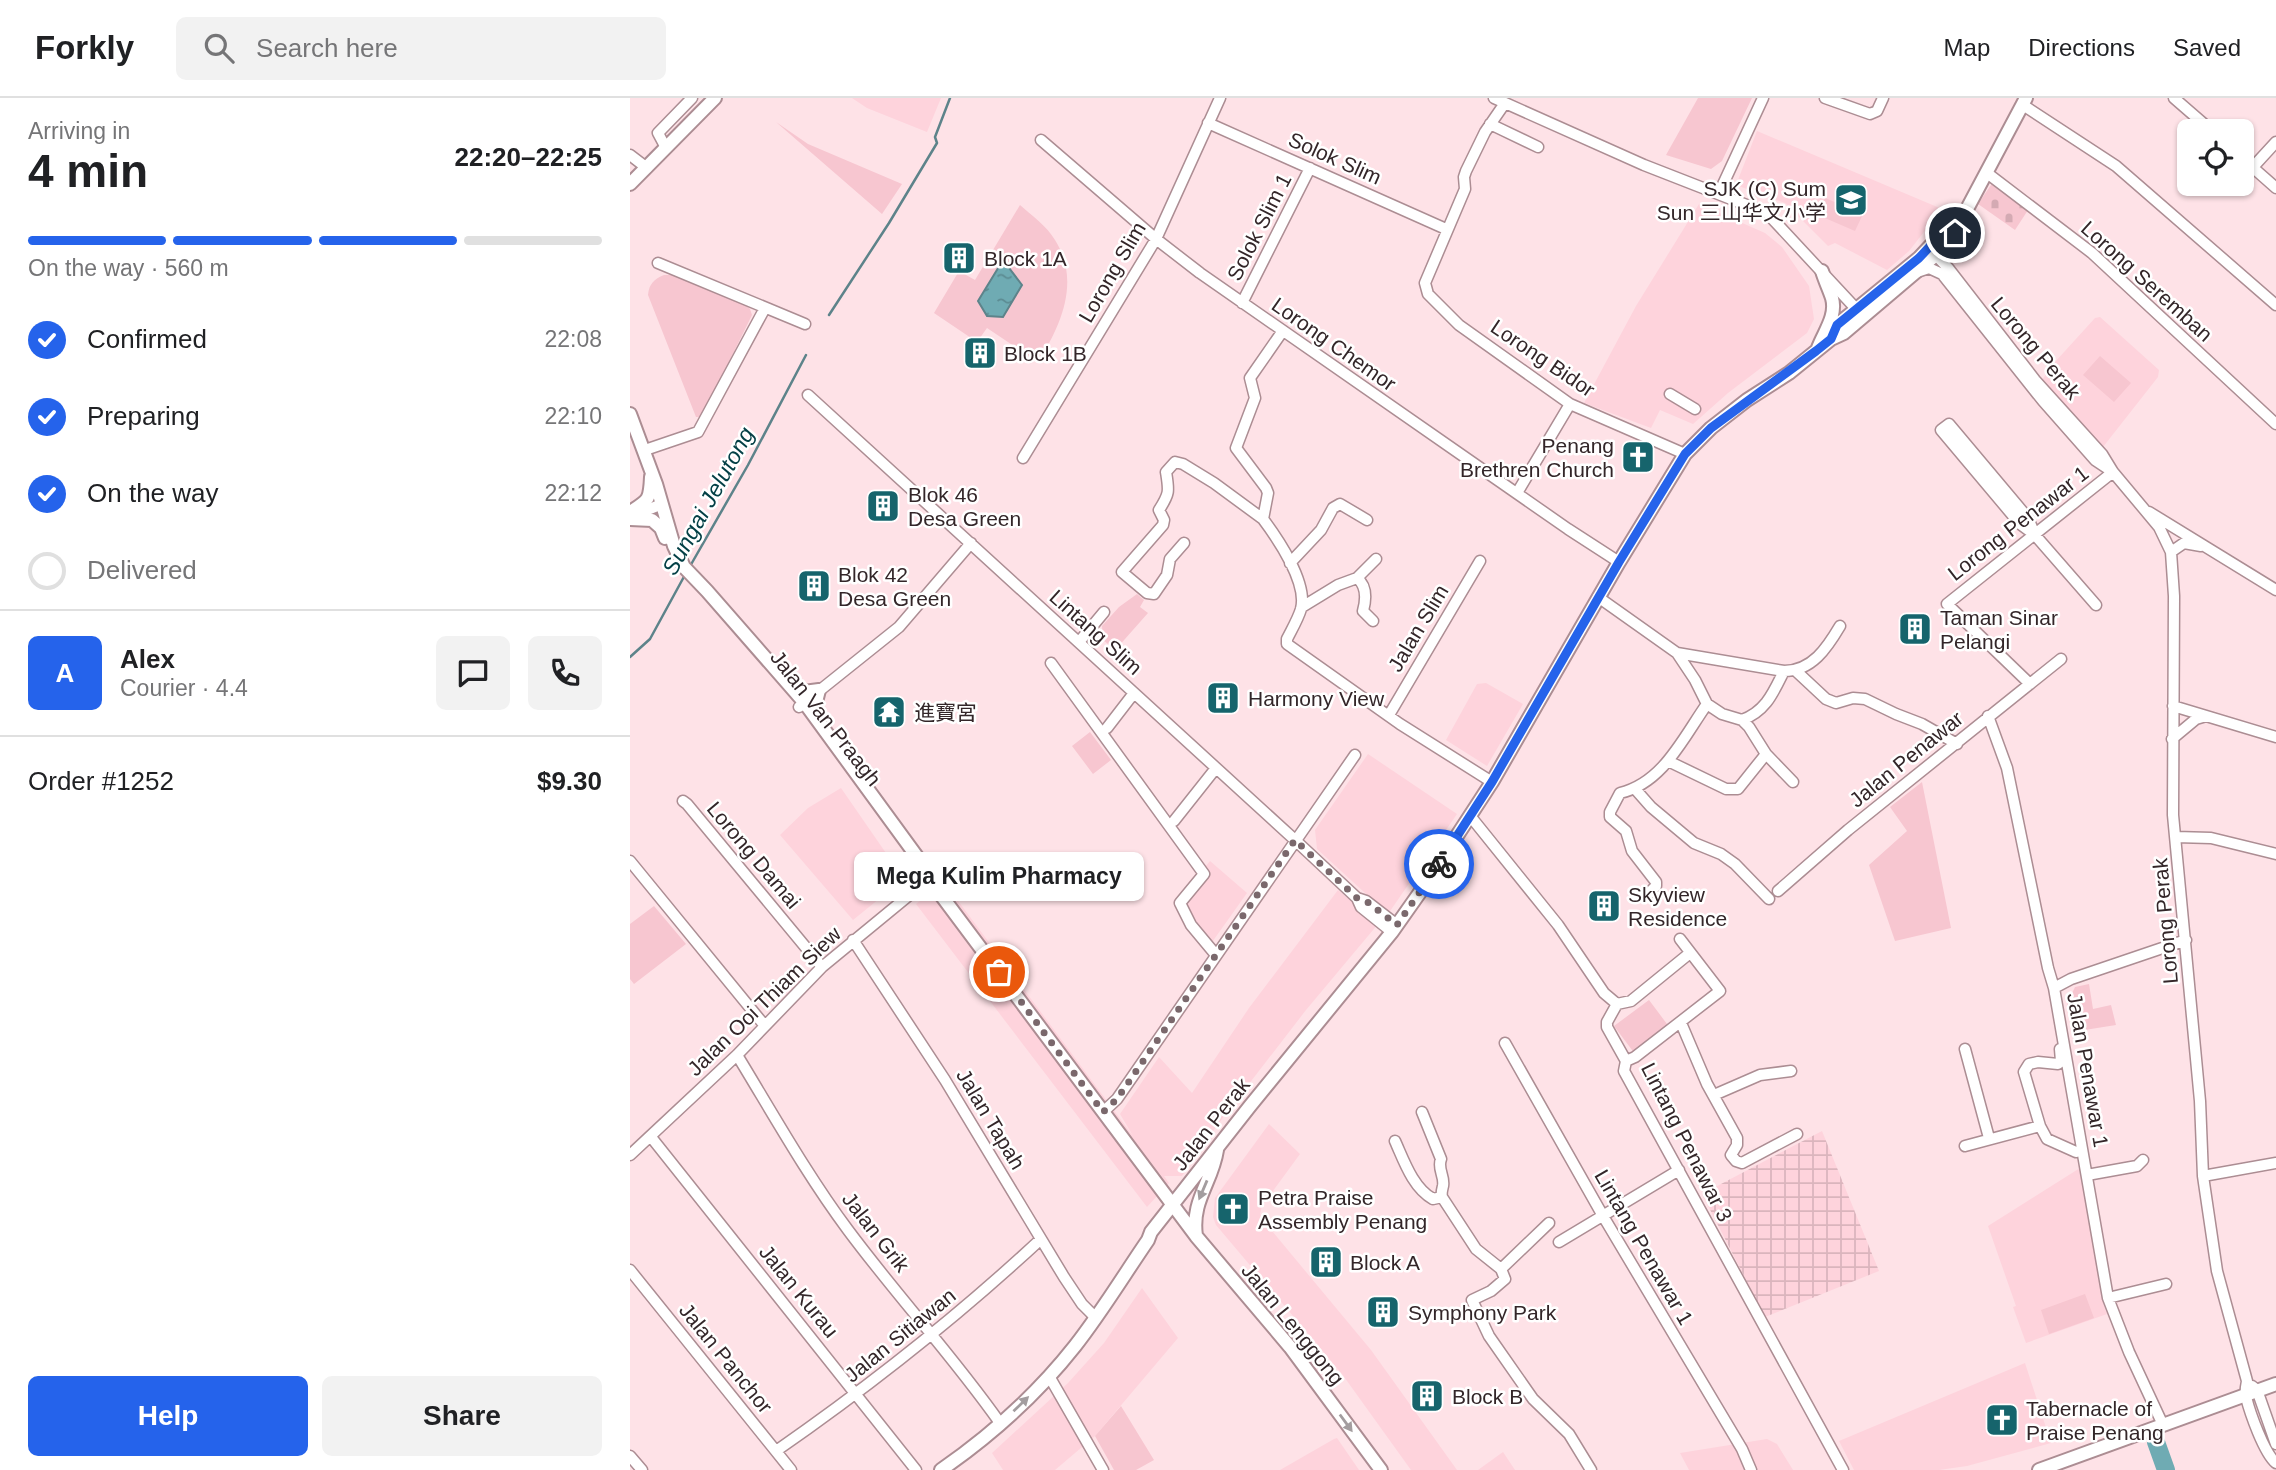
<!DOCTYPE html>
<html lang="en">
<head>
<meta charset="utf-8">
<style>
  :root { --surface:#fff; --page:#f2f2f2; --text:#202124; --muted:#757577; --line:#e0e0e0; --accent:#2563eb }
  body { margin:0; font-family:Arial,"Noto Sans SC",sans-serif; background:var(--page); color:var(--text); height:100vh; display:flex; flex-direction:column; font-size:26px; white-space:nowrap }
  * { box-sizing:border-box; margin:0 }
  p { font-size:23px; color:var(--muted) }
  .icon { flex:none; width:38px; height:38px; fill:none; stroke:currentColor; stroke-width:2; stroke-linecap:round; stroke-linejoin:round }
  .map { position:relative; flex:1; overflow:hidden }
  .panel { display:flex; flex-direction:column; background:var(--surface); width:630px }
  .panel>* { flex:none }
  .fabs { position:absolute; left:1547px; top:21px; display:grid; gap:14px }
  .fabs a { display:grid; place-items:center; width:77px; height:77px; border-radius:10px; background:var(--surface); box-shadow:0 2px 5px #0004; font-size:35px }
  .pin { position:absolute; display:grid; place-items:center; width:60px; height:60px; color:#fff; margin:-30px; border:4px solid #fff; border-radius:50%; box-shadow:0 2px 7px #0007 }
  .courier { position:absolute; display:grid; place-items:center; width:70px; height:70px; margin:-35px; border:5px solid #2563eb; border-radius:50%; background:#fff; color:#222; box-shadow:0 2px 9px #0007 }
  .bubble { position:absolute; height:49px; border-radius:10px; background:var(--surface); box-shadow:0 2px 5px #0004; font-size:23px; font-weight:600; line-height:49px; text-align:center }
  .head em { font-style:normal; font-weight:600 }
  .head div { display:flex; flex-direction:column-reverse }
  .head { display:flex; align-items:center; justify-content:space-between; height:119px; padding:0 28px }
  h1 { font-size:46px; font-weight:600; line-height:52px }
  .bar { display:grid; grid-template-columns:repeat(4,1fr); gap:10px 7px; align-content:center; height:84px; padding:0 28px }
  .bar i { height:9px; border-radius:5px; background:var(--line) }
  .bar .on { background:var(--accent) }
  .bar p { grid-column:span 4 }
  .line { display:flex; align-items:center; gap:18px; padding:0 28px; border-top:2px solid var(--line) }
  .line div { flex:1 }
  .round { display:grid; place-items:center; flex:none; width:74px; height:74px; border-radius:10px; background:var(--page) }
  ol { padding:0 28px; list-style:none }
  li { display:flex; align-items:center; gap:21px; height:77px }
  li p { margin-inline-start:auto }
  li .icon { padding:7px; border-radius:50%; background:var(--accent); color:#fff; stroke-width:4 }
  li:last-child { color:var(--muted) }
  li i { width:38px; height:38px; border:4px solid var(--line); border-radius:50% }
  .action { display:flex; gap:14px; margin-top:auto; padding:14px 28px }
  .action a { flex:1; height:80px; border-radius:10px; background:var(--accent); color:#fff; font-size:28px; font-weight:600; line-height:80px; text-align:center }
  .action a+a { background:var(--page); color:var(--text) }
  header { display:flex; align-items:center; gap:42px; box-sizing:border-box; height:98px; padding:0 35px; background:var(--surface); border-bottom:2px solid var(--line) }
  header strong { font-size:33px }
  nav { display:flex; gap:38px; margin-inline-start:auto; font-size:24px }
  .search { width:490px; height:63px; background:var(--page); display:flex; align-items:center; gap:18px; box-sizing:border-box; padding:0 24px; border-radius:10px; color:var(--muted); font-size:26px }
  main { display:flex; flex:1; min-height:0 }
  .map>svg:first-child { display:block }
  .built { fill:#fed3dc }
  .industrial { fill:url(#industrial-grid) }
  .green { fill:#f7c6d0 }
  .cemetery { fill:url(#cemetery-stones) }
  .water { fill:url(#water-ripples); stroke:#5d838a; stroke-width:2 }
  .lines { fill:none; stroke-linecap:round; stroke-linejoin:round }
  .stream { stroke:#5d838a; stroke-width:2.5 }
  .river { stroke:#6fabb3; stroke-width:18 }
  .minor-casing { stroke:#ac8d93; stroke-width:13 }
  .major-casing { stroke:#ac8d93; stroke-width:16 }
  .minor { stroke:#fff; stroke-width:10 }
  .major { stroke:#fff; stroke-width:12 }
  .oneway { fill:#a39d9f }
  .done { stroke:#7a686c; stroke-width:7; stroke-dasharray:0 12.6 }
  .route { stroke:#2563eb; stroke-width:9 }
  .labels { text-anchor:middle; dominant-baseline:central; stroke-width:5; stroke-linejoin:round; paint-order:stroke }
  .street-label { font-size:21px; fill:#332629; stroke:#fff }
  .poi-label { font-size:21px; fill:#332629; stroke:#fff; text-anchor:start }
  .water-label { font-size:23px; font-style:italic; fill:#044046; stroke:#fff }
</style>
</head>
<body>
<header>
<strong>Forkly</strong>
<div class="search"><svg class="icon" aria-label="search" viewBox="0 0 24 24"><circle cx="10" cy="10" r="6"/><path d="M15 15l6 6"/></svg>Search here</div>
<nav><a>Map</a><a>Directions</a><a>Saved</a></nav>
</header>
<main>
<section class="panel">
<div class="head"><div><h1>4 min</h1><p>Arriving in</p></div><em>22:20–22:25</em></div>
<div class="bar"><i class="on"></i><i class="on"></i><i class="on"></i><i></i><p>On the way · 560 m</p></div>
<ol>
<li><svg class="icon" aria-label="check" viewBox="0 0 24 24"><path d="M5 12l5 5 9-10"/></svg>Confirmed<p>22:08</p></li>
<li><svg class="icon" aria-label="check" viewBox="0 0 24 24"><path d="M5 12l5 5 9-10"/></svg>Preparing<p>22:10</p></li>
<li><svg class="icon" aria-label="check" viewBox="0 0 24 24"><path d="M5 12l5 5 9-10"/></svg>On the way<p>22:12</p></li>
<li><i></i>Delivered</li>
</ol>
<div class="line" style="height:126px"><b class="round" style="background:var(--accent);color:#fff">A</b><div><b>Alex</b><p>Courier · 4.4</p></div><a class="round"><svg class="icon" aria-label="chat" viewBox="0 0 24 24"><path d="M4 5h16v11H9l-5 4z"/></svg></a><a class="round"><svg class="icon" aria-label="phone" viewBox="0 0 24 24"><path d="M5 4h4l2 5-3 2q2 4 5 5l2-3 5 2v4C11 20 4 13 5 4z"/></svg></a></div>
<div class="line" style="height:91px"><div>Order #1252</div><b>$9.30</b></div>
<div class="action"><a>Help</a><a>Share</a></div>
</section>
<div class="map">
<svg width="1646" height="1372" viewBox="0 0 1646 1372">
  <defs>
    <pattern id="industrial-grid" width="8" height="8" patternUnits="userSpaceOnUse" patternTransform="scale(1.75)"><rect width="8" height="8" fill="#fed3dc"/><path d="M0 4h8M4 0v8" fill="none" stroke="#dab5bd"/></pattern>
    <pattern id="cemetery-stones" width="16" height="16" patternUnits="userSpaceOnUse" patternTransform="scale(1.75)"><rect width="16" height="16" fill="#f7c6d0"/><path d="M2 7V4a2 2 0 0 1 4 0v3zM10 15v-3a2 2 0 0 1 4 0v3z" fill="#d4aab3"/></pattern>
    <pattern id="water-ripples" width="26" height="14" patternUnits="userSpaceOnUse" patternTransform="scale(1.75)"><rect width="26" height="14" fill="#6fabb3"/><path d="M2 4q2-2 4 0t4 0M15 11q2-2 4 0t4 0" fill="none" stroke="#5c8b92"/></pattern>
  </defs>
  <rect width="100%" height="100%" fill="#fee2e7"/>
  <path class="built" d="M222,0H311L297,34L237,10Z
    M1127,33L1312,111L1279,153L1257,172L1205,145L1198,148L1155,105L1106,87Z
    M1069,106L1135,135L1152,149L1179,188L1184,221L1177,235L1098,295L1063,326L1030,312L1021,330L954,305L1006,208Z
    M1470,219L1529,272L1528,279L1473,349L1412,282L1425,264L1465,220Z
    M856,585L893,606L857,668L816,642L847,586Z
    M738,656L827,716L758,816L687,751L685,732Z
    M211,690L267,771L265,788L223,822L150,737L178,710Z
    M580,763L617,795L575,854L545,805Z
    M314,784L503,1038L490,1016L529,959L562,995L619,910L708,792L748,826L676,912L588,1026L552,1078H534L539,1085L517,1109L286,806Z
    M639,1026L670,1056L632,1108L630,1116L632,1121L741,1252L827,1372H781L712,1276L586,1127L583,1119L585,1100Z
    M1450,1070L1473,1205L1477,1216L1396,1245L1383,1209L1386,1208L1358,1128Z
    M512,1190L548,1240L465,1338L425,1372H373L362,1355L438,1285L474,1245Z
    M1395,1265L1421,1345L1337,1368L1309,1372H1224L1209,1343Z
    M707,1340L729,1372H650L704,1341Z
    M1137,1341L1147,1346L1163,1372H1059L1050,1355Z
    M873,1354L885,1372H848Z"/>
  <path class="industrial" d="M1192,1033L1249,1173L1135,1219L1072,1096Z"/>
  <path class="green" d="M1068,0H1122L1092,63L1081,71L1036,57Z
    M146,24L178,46L272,86L252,116Z
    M1195,100L1233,116L1225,133L1188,117Z
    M390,107C401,117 417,128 425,142C451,183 431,228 408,264L357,230L347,244L304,215L329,173L345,182Z
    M34,177H42L116,207L120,211L122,217L72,319H66L18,197C19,186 24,181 34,177Z
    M1470,258L1501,285L1484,304L1453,277Z
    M507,496L514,502L510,509L518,515L487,550H483L473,542L472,528L489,509Z
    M460,634L481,662L463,676L442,648Z
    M1292,684L1321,830L1265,843L1239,767L1277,733L1260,709Z
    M24,808L56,846L4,886L0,881V826Z
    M1459,886L1463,911L1481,907L1486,927L1442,934L1437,906L1445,889Z
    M1019,902L1040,930L1005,956L984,928Z
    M1455,1196L1464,1220L1419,1236L1411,1212Z
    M491,1308L524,1362L506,1372H484L465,1338Z"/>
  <path class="cemetery" d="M1363,84L1400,109L1385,132L1348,106Z"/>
  <path class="water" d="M373,162L392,187L373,219L357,218L348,203Z"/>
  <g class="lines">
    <path class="stream" d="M199,217L259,125L307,45L305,39L320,0
      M59,470L118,367L176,257
      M0,559L20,541L56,475"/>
    <path class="river" d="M1526,1344L1536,1372"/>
    <defs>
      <path id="minor" d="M864,0L1014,67L1137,115L1230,215
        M1195,0L1240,16L1247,13L1253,0
        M1544,0L1582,33
        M875,5L855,34L836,73L834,79L835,91L795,185L798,196L829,227L940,306L1055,356
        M1393,7L1486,68L1646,207
        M578,25L816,131
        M860,26L908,49
        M411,42L526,141L570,175L938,431L989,464
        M36,50L28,35L62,0
        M0,57L17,70
        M1612,60L1646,90
        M1623,69L1646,44
        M1357,75L1462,155L1646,326
        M1089,95L1133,0
        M1301,152L1319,171L1405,282L1472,356L1483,374L1529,429L1541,454L1544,498L1543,717L1570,1003L1573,1078L1587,1173L1617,1283C1616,1288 1615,1294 1616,1299C1620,1315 1634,1355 1646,1365
        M28,165L175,226
        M1287,174L1299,170L1312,176L1413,303L1465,362L1480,372
        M612,205L680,70
        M652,234L620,280L625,300L606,350L636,390L638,395L633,421C648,441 678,485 671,511C668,521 662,531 657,541V546L770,626L862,684
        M1040,296L1065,311
        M178,297L665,742L727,800L731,809L762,834
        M15,352L68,334L135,210
        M393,360L526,141L590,0
        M887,395L940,306
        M1519,414L1646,492
        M0,419L32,406
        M1405,437L1398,420L1319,326L1311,332L1390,426L1405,437L1466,507
        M554,445L540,461L537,477L524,496L517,495L492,474L533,427L534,422L529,412C540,395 539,393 536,374L545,364L553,366L584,385L633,421
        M1541,454L1554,445L1571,448
        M660,465L691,432L703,410L710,406L737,422
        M727,480C737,488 736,502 733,513L743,523
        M968,499L1047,555L1065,582L1077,606L1092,616L1112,622C1136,613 1143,595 1154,573
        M672,509L708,487L727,480L746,461
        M449,544L474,514
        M1047,555L1154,573C1182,573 1197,550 1210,528
        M421,565L574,776L550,805L561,827L586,857
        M1166,573L1196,601L1206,605L1223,600L1235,601L1266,616L1292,626L1327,646
        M1400,586L1317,506L1483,374
        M1543,608L1646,639
        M169,609L269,529L341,445
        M759,617L850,463
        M1358,618L1377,670L1418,870L1424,890L1478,1200L1499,1254L1533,1327
        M1112,622L1119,629L1136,656L1163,684
        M477,630L504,595
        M1542,641L1566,621L1576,618
        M1038,663L1096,691H1108L1136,656
        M1006,692L1021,709L1064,745L1091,756L1105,766L1139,801
        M53,703L57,706L192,869
        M841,719L928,827L974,895L987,906L977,924V929L996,963L994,973L1213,1372
        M544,723L586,670
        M1546,739L1581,740L1646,756
        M0,763L135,928
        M1148,793L1218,732L1431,561
        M1015,799L1026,788V784L1002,753L996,733L980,719V714L990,695C1033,685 1053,640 1077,606
        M727,800L736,803L767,827
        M223,842L315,982L434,1179L452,1206L465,1219
        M1424,890L1441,881L1556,842
        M987,906L1001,903L1060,855
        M1051,925L1077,986L1107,1040V1047L1101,1057L1106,1063L1112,1065L1167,1036
        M875,945L973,1118L1112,1351L1121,1372
        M1335,951L1359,1040
        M1430,951L1431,963L1428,966L1408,964L1399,966L1394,974L1410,1028L1417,1041L1446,1054
        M107,957C143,1016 177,1077 218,1132C267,1198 323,1258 370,1325
        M996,963L1005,959L1090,893L1050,841
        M1084,997L1130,977L1161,973
        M473,1014L487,1001L725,657
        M792,1014L811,1061C807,1071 815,1078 813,1088C812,1092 811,1095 812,1099
        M21,1039L286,1372
        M765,1043C774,1063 783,1090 803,1101L812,1099L846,1151L871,1171
        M1335,1048L1410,1028
        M0,1057L107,957L192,869L299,781
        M1457,1077L1507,1068L1513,1062
        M1573,1078L1646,1065
        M919,1125L871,1171L875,1181L861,1193L842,1202L859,1238L903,1301L939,1336L961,1372
        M929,1144L1049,1072
        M0,1172L161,1372
        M1478,1200L1536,1186
        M419,1278L473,1372
        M1622,1288L1627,1292L1646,1346
        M146,1353C241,1287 326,1220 411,1141
        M0,1358L12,1372"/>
      <path id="major" d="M0,86L85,0
        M1201,241L1207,227L1289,160L1318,129L1327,124
        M1188,250C1194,234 1207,218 1202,200C1199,191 1195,183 1192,173
        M0,316L26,386L44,448L54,469L77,493L174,604L296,771L299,781L566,1138L660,1249L751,1372
        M0,414C19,402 20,402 21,379
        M0,421L22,422L31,430L35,440
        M163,590L174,594L189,592L185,608L187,619
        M566,1138C561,1102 582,1085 587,1052
        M311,1372C360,1338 408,1295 445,1248C471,1215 494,1177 518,1142L521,1134L620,1008L762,834L793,790L862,684L989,464L1055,356L1081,330L1117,302L1159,275L1201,241L1214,235L1306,157L1325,135L1327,124L1337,111L1396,0
        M1409,1372L1646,1286"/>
    </defs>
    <use href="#minor" class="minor-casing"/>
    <use href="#major" class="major-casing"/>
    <use href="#minor" class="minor"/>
    <use href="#major" class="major"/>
  </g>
  <defs><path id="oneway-solid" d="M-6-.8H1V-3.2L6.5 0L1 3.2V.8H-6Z" transform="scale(1.75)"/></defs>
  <g class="oneway">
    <use href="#oneway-solid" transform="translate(573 1092) rotate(113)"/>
    <use href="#oneway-solid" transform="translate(391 1306) rotate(-44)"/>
    <use href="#oneway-solid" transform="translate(716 1325) rotate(54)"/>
  </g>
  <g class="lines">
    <path class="done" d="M369,874L473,1014L487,1001L665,742L727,800L736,803L767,827L809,766"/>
    <path class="route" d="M809,766L862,684L989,464L1055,356L1081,330L1186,253L1201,241L1207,227L1289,160L1318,129L1327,124L1325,135"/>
  </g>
  <defs>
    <symbol id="school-square" viewBox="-11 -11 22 22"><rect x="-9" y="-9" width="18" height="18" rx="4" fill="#16646c" stroke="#fff"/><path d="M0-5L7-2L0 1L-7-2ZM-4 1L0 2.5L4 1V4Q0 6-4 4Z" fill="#fff"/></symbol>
    <symbol id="building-square" viewBox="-11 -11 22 22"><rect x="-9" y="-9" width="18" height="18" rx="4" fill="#16646c" stroke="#fff"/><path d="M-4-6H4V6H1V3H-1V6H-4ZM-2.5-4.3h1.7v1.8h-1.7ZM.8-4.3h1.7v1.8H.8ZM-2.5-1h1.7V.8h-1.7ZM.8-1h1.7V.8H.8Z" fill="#fff"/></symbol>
    <symbol id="church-square" viewBox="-11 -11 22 22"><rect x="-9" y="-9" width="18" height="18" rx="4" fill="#16646c" stroke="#fff"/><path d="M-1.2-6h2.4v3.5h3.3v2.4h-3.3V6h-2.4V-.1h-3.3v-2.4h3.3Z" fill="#fff"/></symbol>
    <symbol id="temple-square" viewBox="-11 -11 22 22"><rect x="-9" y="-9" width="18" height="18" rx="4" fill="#16646c" stroke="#fff"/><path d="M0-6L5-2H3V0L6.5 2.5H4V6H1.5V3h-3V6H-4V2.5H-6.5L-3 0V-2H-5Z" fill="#fff"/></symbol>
  </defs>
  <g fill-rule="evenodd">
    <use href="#school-square" x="1202" y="83" width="38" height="38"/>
    <use href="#building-square" x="310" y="141" width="38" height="38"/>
    <use href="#building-square" x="331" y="236" width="38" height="38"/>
    <use href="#church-square" x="989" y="340" width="38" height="38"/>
    <use href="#building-square" x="234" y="389" width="38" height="38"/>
    <use href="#building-square" x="165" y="469" width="38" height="38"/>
    <use href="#building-square" x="1266" y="512" width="38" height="38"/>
    <use href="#building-square" x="574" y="581" width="38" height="38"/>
    <use href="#temple-square" x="240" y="595" width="38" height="38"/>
    <use href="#building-square" x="955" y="789" width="38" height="38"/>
    <use href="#church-square" x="584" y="1092" width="38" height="38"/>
    <use href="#building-square" x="677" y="1145" width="38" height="38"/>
    <use href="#building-square" x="734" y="1195" width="38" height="38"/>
    <use href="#building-square" x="778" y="1279" width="38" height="38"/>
    <use href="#church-square" x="1353" y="1303" width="38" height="38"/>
  </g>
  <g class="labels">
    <g class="street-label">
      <text transform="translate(705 60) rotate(24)">Solok Slim</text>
      <text transform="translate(629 129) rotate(-63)">Solok Slim 1</text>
      <text transform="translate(482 174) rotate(-60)">Lorong Slim</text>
      <text transform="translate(1517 183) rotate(42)">Lorong Seremban</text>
      <text transform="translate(704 246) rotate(35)">Lorong Chemor</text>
      <text transform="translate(1406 250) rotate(50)">Lorong Perak</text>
      <text transform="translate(913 260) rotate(34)">Lorong Bidor</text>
      <text transform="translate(1388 425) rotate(-38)">Lorong Penawar 1</text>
      <text transform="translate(788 530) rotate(-59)">Jalan Slim</text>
      <text transform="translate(466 534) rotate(42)">Lintang Slim</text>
      <text transform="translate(196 620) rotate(52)">Jalan Van Praagh</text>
      <text transform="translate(1276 661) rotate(-39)">Jalan Penawar</text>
      <text transform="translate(124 757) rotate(50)">Lorong Damai</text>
      <text transform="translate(1535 823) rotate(-95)">Lorong Perak</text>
      <text transform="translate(134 903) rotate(-44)">Jalan Ooi Thiam Siew</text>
      <text transform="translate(1458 972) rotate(80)">Jalan Penawar 1</text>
      <text transform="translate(361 1021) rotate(59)">Jalan Tapah</text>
      <text transform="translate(581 1026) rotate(-52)">Jalan Perak</text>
      <text transform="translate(1057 1044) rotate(63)">Lintang Penawar 3</text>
      <text transform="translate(246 1134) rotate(52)">Jalan Grik</text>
      <text transform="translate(1014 1149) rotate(60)">Lintang Penawar 1</text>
      <text transform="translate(169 1193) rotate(51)">Jalan Kurau</text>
      <text transform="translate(663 1226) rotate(51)">Jalan Lenggong</text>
      <text transform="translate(270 1237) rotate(-39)">Jalan Sitiawan</text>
      <text transform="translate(96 1260) rotate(51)">Jalan Panchor</text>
    </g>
    <g class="poi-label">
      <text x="1196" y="90" text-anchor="end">SJK (C) Sum<tspan x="1196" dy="24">Sun 三山华文小学</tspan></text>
      <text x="354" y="160">Block 1A</text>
      <text x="374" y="255">Block 1B</text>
      <text x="984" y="347" text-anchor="end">Penang<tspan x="984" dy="24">Brethren Church</tspan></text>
      <text x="278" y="396">Blok 46<tspan x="278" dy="24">Desa Green</tspan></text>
      <text x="208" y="476">Blok 42<tspan x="208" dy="24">Desa Green</tspan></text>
      <text x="1310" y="519">Taman Sinar<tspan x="1310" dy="24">Pelangi</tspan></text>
      <text x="618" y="600">Harmony View</text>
      <text x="284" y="614">進寶宮</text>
      <text x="998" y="796">Skyview<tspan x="998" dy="24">Residence</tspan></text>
      <text x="628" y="1099">Petra Praise<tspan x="628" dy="24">Assembly Penang</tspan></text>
      <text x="720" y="1164">Block A</text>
      <text x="778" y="1214">Symphony Park</text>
      <text x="822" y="1298">Block B</text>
      <text x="1396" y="1310">Tabernacle of<tspan x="1396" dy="24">Praise Penang</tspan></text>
    </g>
    <g class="water-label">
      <text transform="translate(78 403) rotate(-61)">Sungai Jelutong</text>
    </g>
  </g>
</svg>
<div class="fabs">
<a><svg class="icon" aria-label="locate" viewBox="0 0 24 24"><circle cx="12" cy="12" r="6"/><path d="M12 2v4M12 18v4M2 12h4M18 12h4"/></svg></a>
</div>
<div class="pin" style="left:369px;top:874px;background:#ea580c"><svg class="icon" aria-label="bag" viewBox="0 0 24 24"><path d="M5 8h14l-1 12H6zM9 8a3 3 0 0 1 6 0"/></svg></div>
<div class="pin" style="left:1325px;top:135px;background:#1f2937"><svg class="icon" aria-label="home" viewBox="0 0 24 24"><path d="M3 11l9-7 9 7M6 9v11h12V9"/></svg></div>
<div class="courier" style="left:809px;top:766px"><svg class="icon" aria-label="bike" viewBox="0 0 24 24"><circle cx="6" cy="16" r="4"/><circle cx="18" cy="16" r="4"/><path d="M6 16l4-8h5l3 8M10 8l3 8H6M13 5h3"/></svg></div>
<div class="bubble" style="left:224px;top:754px;width:290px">Mega Kulim Pharmacy</div>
</div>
</main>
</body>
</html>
